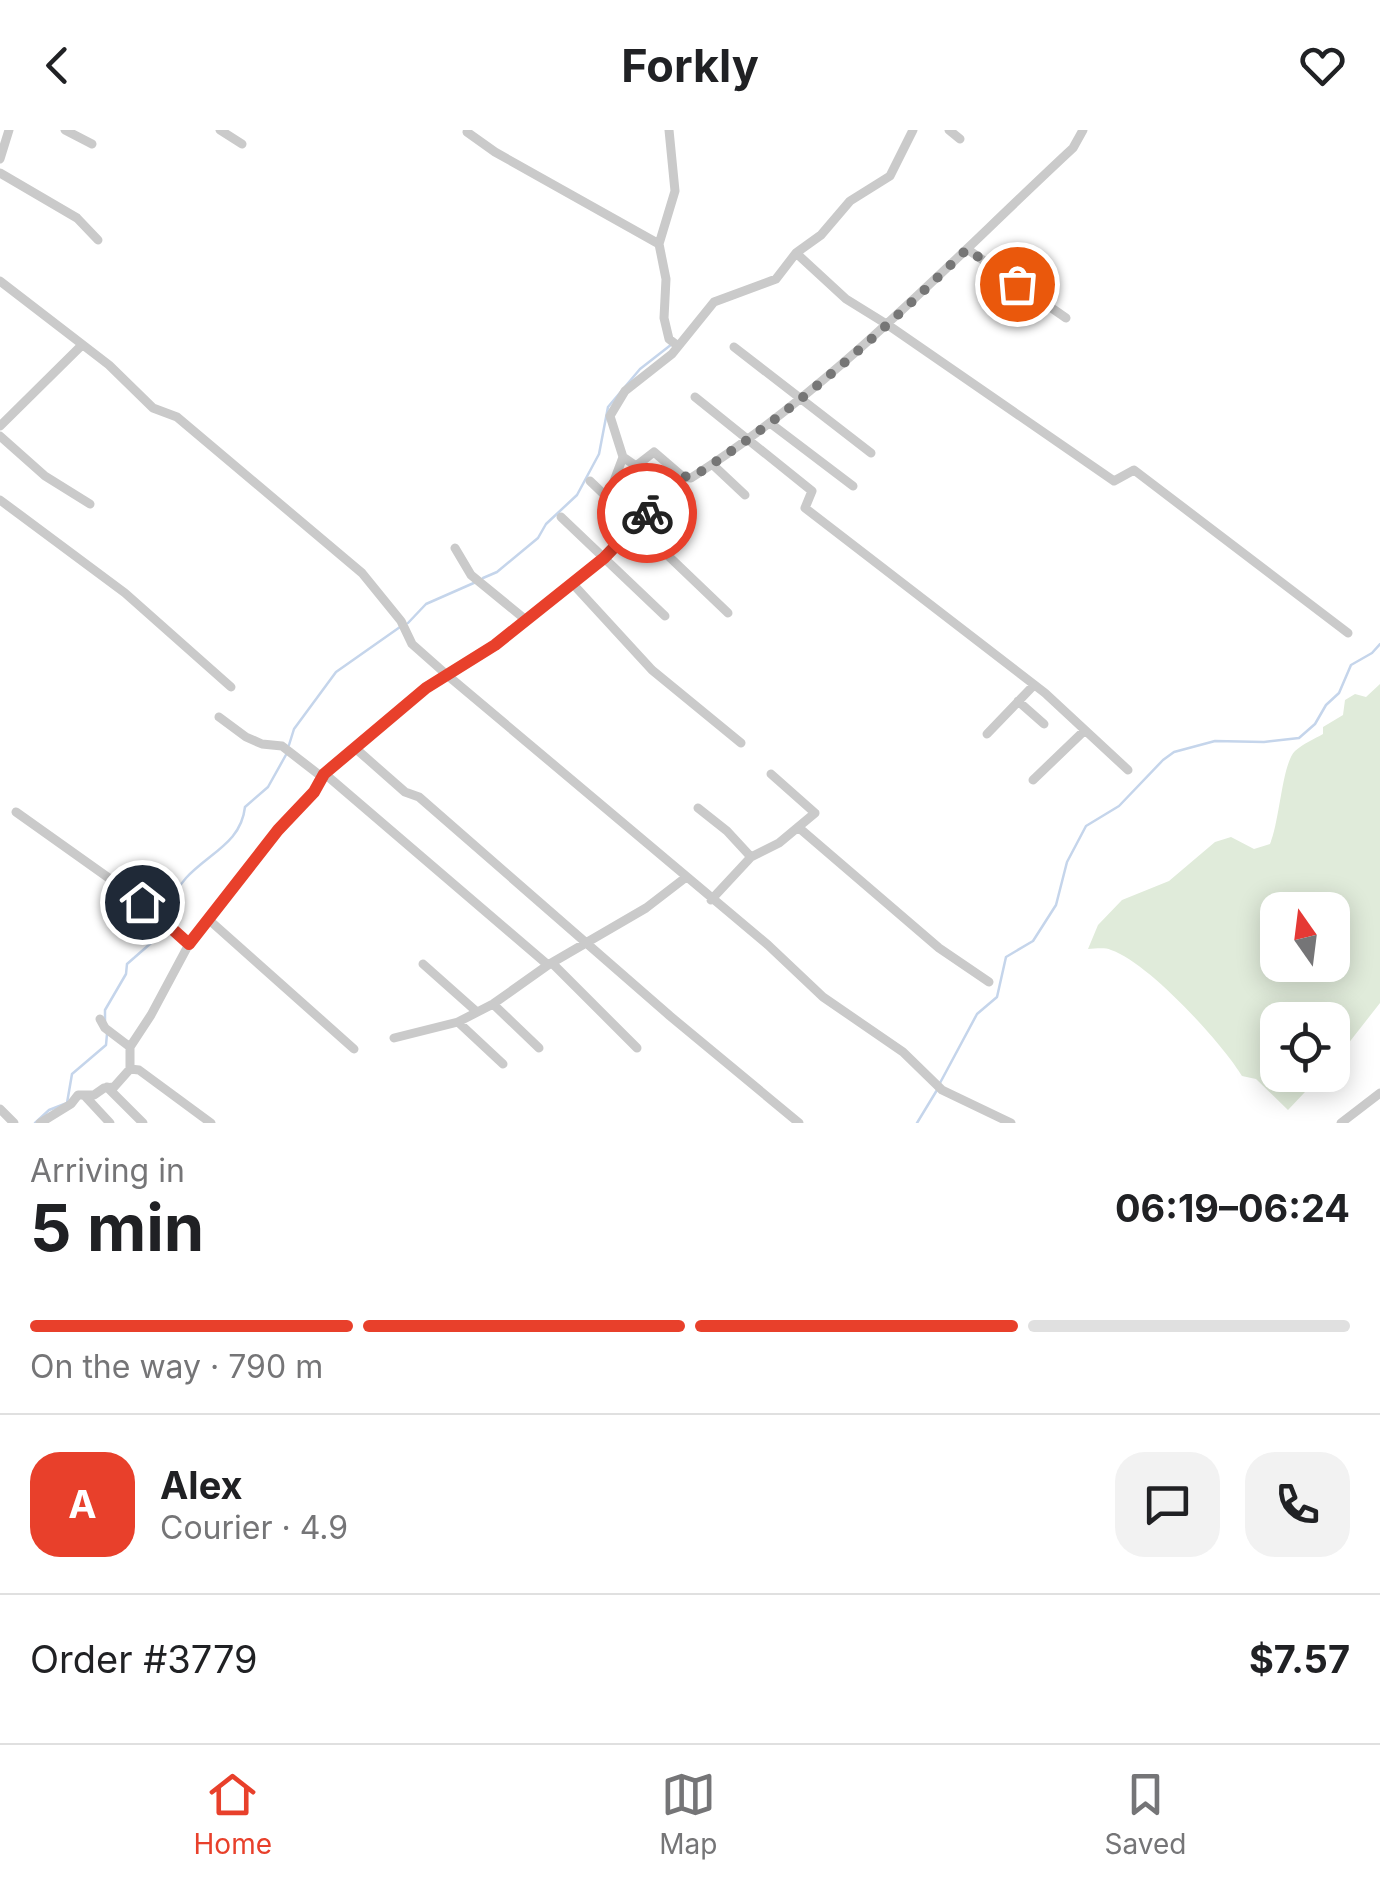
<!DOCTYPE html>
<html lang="en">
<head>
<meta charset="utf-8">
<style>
  :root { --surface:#fff; --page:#f2f2f2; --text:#202124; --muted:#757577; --line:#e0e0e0; --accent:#e8402b }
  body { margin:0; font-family:Inter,sans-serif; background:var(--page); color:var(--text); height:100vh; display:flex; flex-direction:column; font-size:38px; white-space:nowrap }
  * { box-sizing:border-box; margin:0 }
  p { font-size:32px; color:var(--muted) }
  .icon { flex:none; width:55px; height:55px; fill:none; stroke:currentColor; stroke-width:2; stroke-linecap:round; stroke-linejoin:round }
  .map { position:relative; height:993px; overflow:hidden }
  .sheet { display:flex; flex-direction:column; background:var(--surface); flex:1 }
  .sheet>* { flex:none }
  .needle { width:65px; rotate:346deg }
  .controls { position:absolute; left:1260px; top:762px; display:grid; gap:20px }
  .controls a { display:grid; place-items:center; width:90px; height:90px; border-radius:20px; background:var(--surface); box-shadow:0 5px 25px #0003; font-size:50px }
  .pin { position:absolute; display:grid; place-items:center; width:85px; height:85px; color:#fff; margin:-42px; border:5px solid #fff; border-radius:50%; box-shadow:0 2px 10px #0007 }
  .courier { position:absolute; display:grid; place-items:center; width:100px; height:100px; margin:-50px; border:8px solid #e8402b; border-radius:50%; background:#fff; color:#222; box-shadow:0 2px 12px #0007 }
  .head em { font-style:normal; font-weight:700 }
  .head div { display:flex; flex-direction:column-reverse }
  .head { display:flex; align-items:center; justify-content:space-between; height:170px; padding:0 30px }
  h1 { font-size:65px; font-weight:700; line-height:75px }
  .bar { display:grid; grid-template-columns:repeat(4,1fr); gap:15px 10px; align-content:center; height:120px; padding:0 30px }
  .bar i { height:12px; border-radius:8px; background:var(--line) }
  .bar .on { background:var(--accent) }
  .bar p { grid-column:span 4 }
  .line { display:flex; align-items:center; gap:25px; padding:0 30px; border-top:2px solid var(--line) }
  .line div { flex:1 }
  .round { display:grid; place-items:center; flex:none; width:105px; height:105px; border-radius:30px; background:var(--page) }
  header { display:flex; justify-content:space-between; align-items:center; height:130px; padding:0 30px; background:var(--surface); font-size:45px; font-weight:700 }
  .menu { display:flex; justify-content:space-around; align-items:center; height:140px; border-top:2px solid var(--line); background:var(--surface); font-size:28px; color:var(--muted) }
  .menu a { display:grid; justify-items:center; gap:5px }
  .menu .on { color:var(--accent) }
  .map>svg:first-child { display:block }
  .green { fill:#e0ebda; fill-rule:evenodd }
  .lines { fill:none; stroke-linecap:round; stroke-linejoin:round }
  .stream { stroke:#c5d5eb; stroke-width:2.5 }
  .minor { stroke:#cacaca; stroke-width:9 }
  .done { stroke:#767676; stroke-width:10; stroke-dasharray:0 18 }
  .route { stroke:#e8402b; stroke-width:12 }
</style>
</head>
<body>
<header><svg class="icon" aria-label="back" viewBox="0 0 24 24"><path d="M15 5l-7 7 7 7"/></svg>Forkly<svg class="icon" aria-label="heart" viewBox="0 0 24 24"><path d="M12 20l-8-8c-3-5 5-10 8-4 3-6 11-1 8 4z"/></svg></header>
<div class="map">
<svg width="1380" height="993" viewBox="0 0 1380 993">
  <rect width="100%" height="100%" fill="#fff"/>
  <path class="green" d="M1380,554V873L1333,933L1332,890H1278V945H1321L1288,980L1256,949L1242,946C1222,913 1148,832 1111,820C1104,817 1095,819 1088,819L1098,795L1122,770L1169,751L1215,712L1231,707L1254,719L1270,714C1280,690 1282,634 1295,621C1303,614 1314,609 1323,604V597L1343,585L1345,570L1355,564L1366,567ZM1278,780H1332V835H1278Z"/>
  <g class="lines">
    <path class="stream" d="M483,448L497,442L538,408L546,394L577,365L599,324L608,277L640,239L672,214
      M408,493L426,474L476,452
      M289,615L294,599L336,542L400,497
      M165,782C171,770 177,758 186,748C209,723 241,713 245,677L268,657L287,623
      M105,891V880L126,844L127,834L158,807L161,790
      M940,953L977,884L997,867L1006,827L1033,811L1056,775L1067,732L1086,696L1119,676L1163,630L1174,622L1215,611L1264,612L1299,608L1315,594L1326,575L1339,563L1351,535L1372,523L1380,514
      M35,993L49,980L67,973L72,944L106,915L107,904
      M917,993L937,960"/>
    <path class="minor" d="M65,0L92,14
      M220,0L242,14
      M669,0L675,61L659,114L666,149L664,188L669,209L678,216
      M949,0L960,9
      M467,2L495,22L659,114
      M0,29L9,0
      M0,43L77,88L98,110
      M967,119L1066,188
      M796,123L846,169L888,195L1114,351L1134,340L1348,503
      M0,151L109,235L153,278L177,287L362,443L401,491L412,514L447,545L768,815L823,867L903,922L942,960L1011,993
      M734,217L871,323
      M695,267L812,361L805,378L1045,563L1128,640
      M770,293L853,356
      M0,296L81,216
      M0,306L45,346L90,374
      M623,327L636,336L654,322L683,347
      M712,334L745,365
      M590,351L728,483
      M608,367L623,327L610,286L625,261L672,224L714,172L776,149L796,123L821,105L850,71L890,46L913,0
      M0,370L125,463L231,557
      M561,387L665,486
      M455,418L471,445L526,490
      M572,453L652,540L741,613
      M1018,571L1044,594
      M219,587L246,607L262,614L282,616L322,647
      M987,604L1034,555
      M355,618L405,662L419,667L670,886L799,993
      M325,644L548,835
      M1033,650L1084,601
      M698,678L727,701L751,727
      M16,682L158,783L189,814
      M798,697L939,818L989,852
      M711,770L751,727L779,713L815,683L771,644
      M208,789L354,919
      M552,833L637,918
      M423,834L477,882
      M493,874L539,918
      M100,889L105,898L130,917
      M458,892L503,934
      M394,908L458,892L493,874L548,835L646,778L685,748
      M130,939L139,940L211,993
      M107,957L143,993
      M84,965L110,993
      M0,979L14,993
      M40,993L71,974L78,965H94L104,958L114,957L130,939V917L151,885L189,814L278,700L313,662L325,644L425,558L495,515L603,428L683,347L691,348C834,257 949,133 1073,18L1083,0
      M1341,993L1380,963"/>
  </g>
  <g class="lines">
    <path class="done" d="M647,383L684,346L691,348C793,283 881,203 967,119L1017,154"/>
    <path class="route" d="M142,772L189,814L278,700L314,662L324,644L426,558L495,515L604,428L647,383"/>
  </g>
</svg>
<div class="controls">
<a><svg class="needle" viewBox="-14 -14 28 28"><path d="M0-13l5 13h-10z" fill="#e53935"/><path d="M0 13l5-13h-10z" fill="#757577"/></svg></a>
<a><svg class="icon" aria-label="locate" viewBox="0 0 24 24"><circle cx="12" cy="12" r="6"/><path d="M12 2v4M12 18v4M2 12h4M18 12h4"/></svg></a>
</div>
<div class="pin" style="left:1017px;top:154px;background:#ea580c"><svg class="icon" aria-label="bag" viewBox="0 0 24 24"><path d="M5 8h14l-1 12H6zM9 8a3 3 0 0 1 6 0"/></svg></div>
<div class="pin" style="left:142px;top:772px;background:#1f2937"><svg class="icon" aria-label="home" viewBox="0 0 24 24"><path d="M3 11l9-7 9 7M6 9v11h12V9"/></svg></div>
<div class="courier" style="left:647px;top:383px"><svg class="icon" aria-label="bike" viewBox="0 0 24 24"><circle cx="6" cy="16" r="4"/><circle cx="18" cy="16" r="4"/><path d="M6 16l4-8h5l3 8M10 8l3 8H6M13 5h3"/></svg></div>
</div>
<section class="sheet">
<div class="head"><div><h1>5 min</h1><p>Arriving in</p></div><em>06:19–06:24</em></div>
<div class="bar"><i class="on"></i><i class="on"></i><i class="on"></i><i></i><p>On the way · 790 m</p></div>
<div class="line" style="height:180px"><b class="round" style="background:var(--accent);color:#fff">A</b><div><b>Alex</b><p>Courier · 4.9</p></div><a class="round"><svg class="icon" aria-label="chat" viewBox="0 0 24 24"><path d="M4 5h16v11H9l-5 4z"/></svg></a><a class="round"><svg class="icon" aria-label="phone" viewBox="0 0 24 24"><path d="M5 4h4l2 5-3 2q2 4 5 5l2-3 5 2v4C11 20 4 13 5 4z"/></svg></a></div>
<div class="line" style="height:130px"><div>Order #3779</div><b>$7.57</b></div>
</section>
<nav class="menu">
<a class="on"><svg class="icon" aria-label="home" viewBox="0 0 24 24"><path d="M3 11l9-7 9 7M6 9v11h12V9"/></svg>Home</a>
<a><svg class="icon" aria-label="map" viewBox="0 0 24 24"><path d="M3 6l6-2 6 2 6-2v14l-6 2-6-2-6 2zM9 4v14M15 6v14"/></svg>Map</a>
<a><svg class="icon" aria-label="saved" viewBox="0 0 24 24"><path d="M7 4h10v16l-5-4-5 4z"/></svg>Saved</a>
</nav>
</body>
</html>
